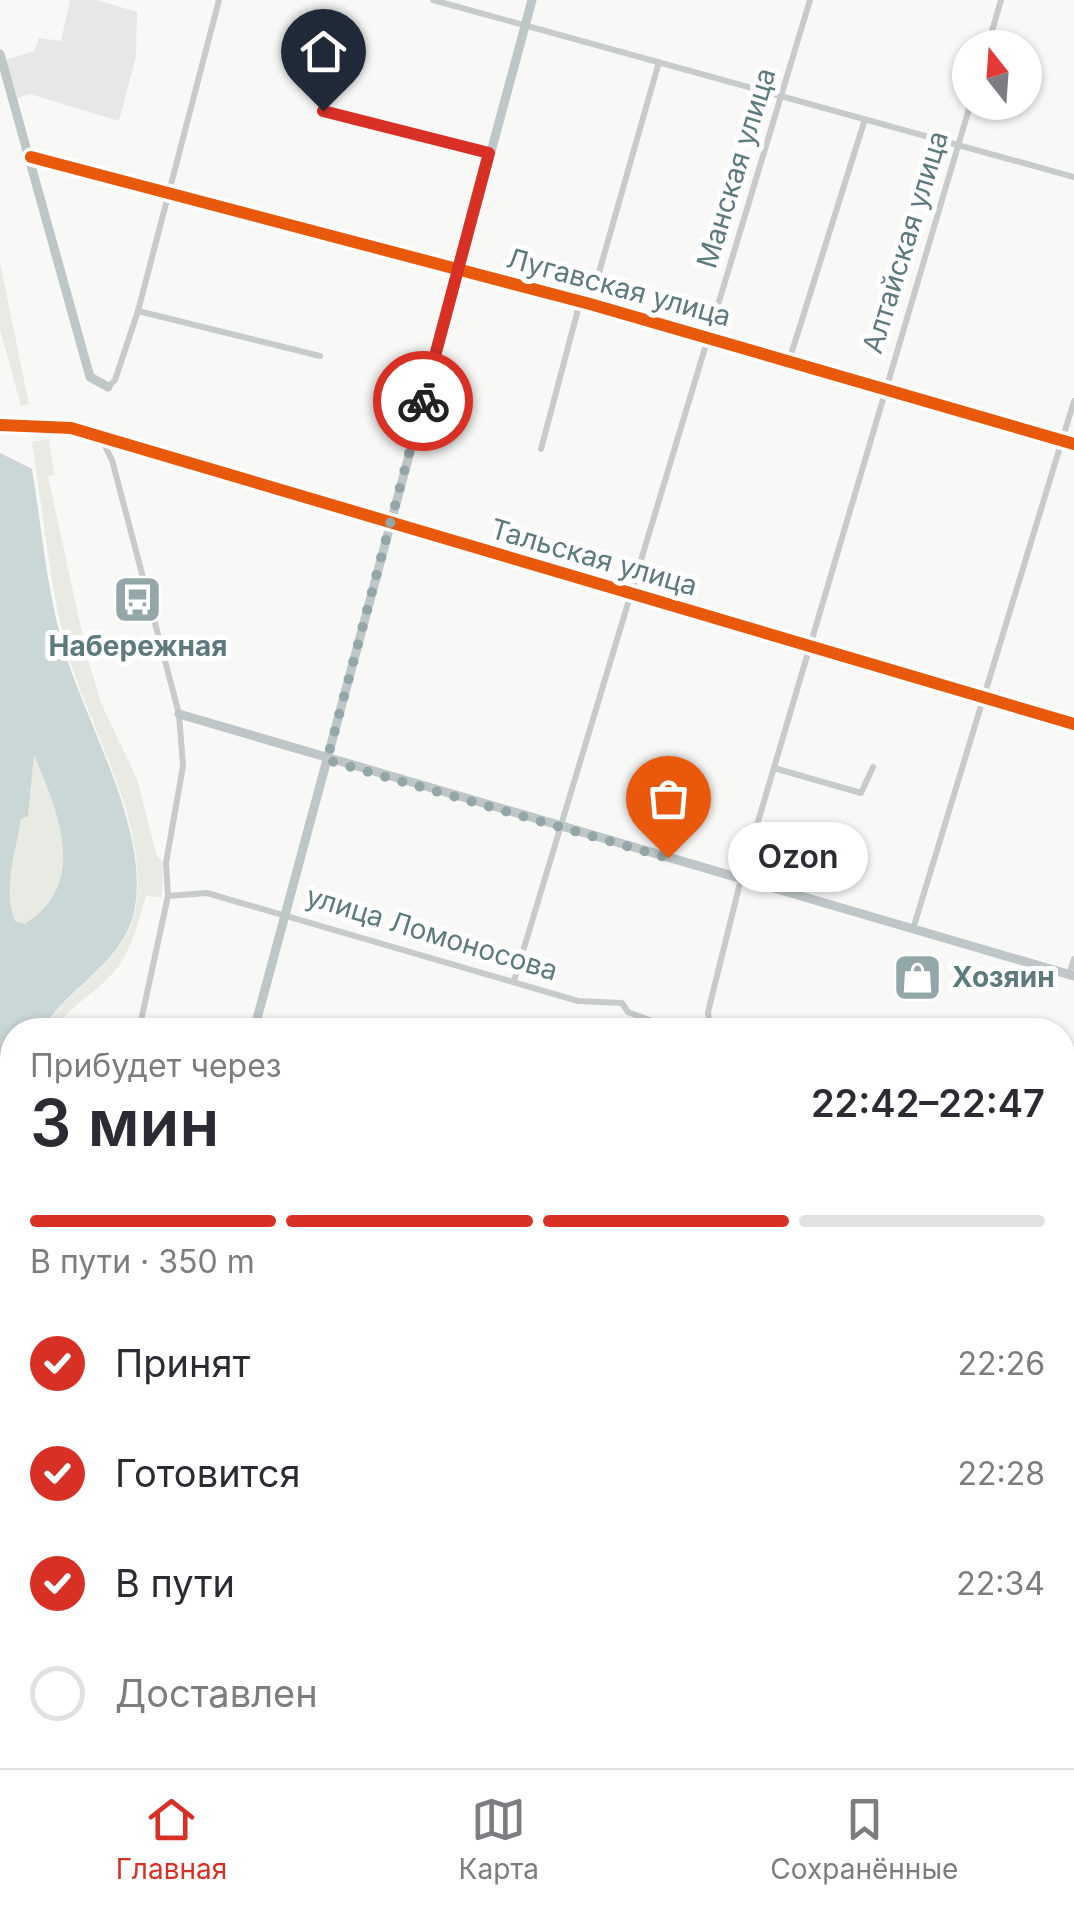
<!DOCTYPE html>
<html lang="ru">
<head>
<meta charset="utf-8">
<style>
  :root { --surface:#fff; --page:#f2f2f3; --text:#2b2b33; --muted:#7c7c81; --line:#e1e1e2; --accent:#d93025 }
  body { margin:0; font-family:Inter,sans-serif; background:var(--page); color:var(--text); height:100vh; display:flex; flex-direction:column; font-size:38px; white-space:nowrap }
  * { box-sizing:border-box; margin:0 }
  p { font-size:32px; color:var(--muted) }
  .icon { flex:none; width:55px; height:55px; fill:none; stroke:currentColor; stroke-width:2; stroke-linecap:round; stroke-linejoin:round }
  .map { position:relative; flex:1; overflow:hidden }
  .sheet { position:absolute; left:0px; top:1018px; width:1075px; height:752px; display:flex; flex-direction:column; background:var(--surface); border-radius:40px 40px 0 0; box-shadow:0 2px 8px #0004 }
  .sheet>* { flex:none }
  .needle { width:65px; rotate:343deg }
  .fabs { position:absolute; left:952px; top:30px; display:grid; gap:20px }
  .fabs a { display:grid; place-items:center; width:90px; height:90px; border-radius:50%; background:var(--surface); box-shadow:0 2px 8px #0004; font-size:50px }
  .pin { position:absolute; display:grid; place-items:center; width:85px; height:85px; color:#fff; margin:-102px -42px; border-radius:50% 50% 50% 0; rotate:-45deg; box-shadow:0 0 10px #0007 }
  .pin .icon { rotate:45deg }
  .courier { position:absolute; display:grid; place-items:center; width:100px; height:100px; margin:-50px; border:8px solid #d93025; border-radius:50%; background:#fff; color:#222; box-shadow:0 2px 12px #0007 }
  .bubble { position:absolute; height:70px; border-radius:35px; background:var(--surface); box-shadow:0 2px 8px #0004; font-size:32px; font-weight:600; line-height:70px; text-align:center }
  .head em { font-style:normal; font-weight:600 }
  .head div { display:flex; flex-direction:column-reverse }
  .head { display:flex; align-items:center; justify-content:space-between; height:170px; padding:0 30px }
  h1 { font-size:65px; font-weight:600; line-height:75px }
  .bar { display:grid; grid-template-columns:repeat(4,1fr); gap:15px 10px; align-content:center; height:120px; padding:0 30px }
  .bar i { height:12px; border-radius:8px; background:var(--line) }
  .bar .selected { background:var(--accent) }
  .bar p { grid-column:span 4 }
  ol { padding:0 30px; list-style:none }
  li { display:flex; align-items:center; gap:30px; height:110px }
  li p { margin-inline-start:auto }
  li .icon { padding:10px; border-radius:50%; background:var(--accent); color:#fff; stroke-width:4 }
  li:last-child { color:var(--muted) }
  li i { width:55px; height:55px; border:5px solid var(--line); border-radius:50% }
  .tabs { display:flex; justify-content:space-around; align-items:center; height:140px; border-top:2px solid var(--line); background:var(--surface); font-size:28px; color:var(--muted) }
  .tabs a { display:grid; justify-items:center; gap:5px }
  .tabs .selected { color:var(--accent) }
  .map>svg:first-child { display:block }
  .built { fill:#e6e8e7 }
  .green { fill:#e9eae4 }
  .water { fill:#c9d7d6; fill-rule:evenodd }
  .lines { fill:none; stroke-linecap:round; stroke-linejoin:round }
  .street { stroke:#c8cbcc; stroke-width:6 }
  .secondary { stroke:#bec6c7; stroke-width:9 }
  .cycleway-casing { stroke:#fff; stroke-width:19 }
  .cycleway { stroke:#e8590c; stroke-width:12 }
  .done { stroke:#93a6a8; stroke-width:10; stroke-dasharray:0 18 }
  .route { stroke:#d93025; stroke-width:12 }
  .labels { text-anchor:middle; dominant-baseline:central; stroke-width:10; stroke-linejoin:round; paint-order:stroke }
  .street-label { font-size:28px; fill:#5d7a7e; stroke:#fff }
  .poi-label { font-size:28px; font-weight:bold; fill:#5d7a7e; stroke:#fff }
</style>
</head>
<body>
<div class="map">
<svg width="1074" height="1768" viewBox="0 0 1074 1768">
  <rect width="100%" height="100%" fill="#f8f8f7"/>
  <path class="built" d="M70,0H97L137,12L136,56L119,121L30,94L17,98L5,60L34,51L39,38L61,41Z"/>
  <path class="green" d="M0,263L29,404L21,406L0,329Z
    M49,439L54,475L48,476L87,656L101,703L137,779L157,857L163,862L162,897L146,896C137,925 132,952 111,975C92,996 68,1007 55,1030H43C68,987 124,964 135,911C152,817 81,720 62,631C48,569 42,505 32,442Z
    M34,753C57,813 93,881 24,924L15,921C2,888 16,853 21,819L28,815Z"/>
  <path class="water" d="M0,453L32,469C41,524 46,581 60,635C80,715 152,828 134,912C122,965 67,987 42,1030H12V1082L0,1104ZM34,755C58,812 90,884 24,924L15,921C2,889 16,853 21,819L28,816Z
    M551,1758H654L651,1768H548Z
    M721,1758H814L818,1768H719Z"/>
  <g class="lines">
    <path class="street" d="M433,0L1074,177
      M987,48L1001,0
      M323,111L489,153
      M31,157L590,304L1074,444
      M590,304L659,62
      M138,311L320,356
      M789,361L865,119
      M108,387L115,380L138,311L219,0
      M100,438L1074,724
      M101,438L112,460L179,714L183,766L166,863L168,896L139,1030
      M541,449L580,302
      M774,768L861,793L873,767
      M168,896L207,893L578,1001L622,1003L628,1012L676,1030
      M913,929L1074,401
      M1069,975L1074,959
      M514,981L810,0
      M710,1030L708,1012L741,879L971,102
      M0,1339L12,1344
      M1062,1426L1074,1430
      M0,1514L12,1518L0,1560
      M1062,1551L1074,1554
      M0,1630L12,1635
      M1062,1658L1074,1661
      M0,1752L12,1667
      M492,1758L493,1768
      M846,1758L848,1768
      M948,1758L952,1768
      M267,1768L268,1758
      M381,1768L384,1758"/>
    <path class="secondary" d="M0,54L90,377L108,387
      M0,425C37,430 64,426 100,438
      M179,714L1074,976
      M254,1030L532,0
      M126,1768L128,1758"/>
    <defs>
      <path id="cycleway" d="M31,157L590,304L1074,444
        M0,425L71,428L1074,724"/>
    </defs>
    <use href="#cycleway" class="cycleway-casing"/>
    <use href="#cycleway" class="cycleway"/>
  </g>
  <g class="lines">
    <path class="done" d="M423,401L327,760L668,858"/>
    <path class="route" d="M323,111L489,153L423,401"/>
  </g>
  <defs>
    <symbol id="bus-square" viewBox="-11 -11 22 22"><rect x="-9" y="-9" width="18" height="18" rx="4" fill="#93a6a8" stroke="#fff"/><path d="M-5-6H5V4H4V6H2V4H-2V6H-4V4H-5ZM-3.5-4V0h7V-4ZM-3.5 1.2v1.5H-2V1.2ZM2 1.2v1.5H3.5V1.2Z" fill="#fff"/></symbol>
    <symbol id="shop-square" viewBox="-11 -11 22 22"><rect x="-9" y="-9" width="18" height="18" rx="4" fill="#93a6a8" stroke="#fff"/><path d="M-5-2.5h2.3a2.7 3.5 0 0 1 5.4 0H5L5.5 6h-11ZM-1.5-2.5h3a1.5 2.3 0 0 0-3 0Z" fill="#fff"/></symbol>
  </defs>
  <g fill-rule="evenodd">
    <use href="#bus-square" x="110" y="572" width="55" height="55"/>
    <use href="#shop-square" x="890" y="950" width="55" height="55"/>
  </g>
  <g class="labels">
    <g class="street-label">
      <text transform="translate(736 168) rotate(-73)">Манская улица</text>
      <text transform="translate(905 242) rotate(-73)">Алтайская улица</text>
      <text transform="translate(619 287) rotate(15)">Лугавская улица</text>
      <text transform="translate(594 557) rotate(16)">Тальская улица</text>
      <text transform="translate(432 933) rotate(17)">улица Ломоносова</text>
    </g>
    <g class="poi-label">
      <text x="138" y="646">Набережная</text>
      <text x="952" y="977" text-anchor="start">Хозяин</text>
    </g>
  </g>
</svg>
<div class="fabs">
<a><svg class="needle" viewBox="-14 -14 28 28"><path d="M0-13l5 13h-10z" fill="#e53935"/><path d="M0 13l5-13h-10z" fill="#7c7c81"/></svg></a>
</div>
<div class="pin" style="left:668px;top:858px;background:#ea580c"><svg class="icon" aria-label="bag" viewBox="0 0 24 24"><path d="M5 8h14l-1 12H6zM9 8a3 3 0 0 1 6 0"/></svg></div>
<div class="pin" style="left:323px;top:111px;background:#1f2937"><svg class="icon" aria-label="home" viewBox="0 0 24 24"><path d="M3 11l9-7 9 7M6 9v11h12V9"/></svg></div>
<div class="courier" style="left:423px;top:401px"><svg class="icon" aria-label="bike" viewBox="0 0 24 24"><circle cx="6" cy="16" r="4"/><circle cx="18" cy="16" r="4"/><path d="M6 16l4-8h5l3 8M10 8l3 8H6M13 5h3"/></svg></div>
<div class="bubble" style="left:728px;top:822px;width:140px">Ozon</div>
<section class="sheet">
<div class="head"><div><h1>3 мин</h1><p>Прибудет через</p></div><em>22:42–22:47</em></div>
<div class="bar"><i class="selected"></i><i class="selected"></i><i class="selected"></i><i></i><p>В пути · 350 m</p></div>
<ol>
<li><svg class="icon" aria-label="check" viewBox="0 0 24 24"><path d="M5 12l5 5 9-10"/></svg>Принят<p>22:26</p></li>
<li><svg class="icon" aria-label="check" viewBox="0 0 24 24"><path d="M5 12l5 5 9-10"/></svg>Готовится<p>22:28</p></li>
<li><svg class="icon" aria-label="check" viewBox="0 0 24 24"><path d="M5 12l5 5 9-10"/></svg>В пути<p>22:34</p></li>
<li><i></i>Доставлен</li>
</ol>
</section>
</div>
<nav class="tabs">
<a class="selected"><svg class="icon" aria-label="home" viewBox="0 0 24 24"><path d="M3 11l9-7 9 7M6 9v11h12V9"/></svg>Главная</a>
<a><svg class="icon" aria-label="map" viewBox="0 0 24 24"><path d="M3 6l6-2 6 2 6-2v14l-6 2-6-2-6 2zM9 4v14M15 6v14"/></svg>Карта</a>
<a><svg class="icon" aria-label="saved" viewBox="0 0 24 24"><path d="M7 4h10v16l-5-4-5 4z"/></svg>Сохранённые</a>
</nav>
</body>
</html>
